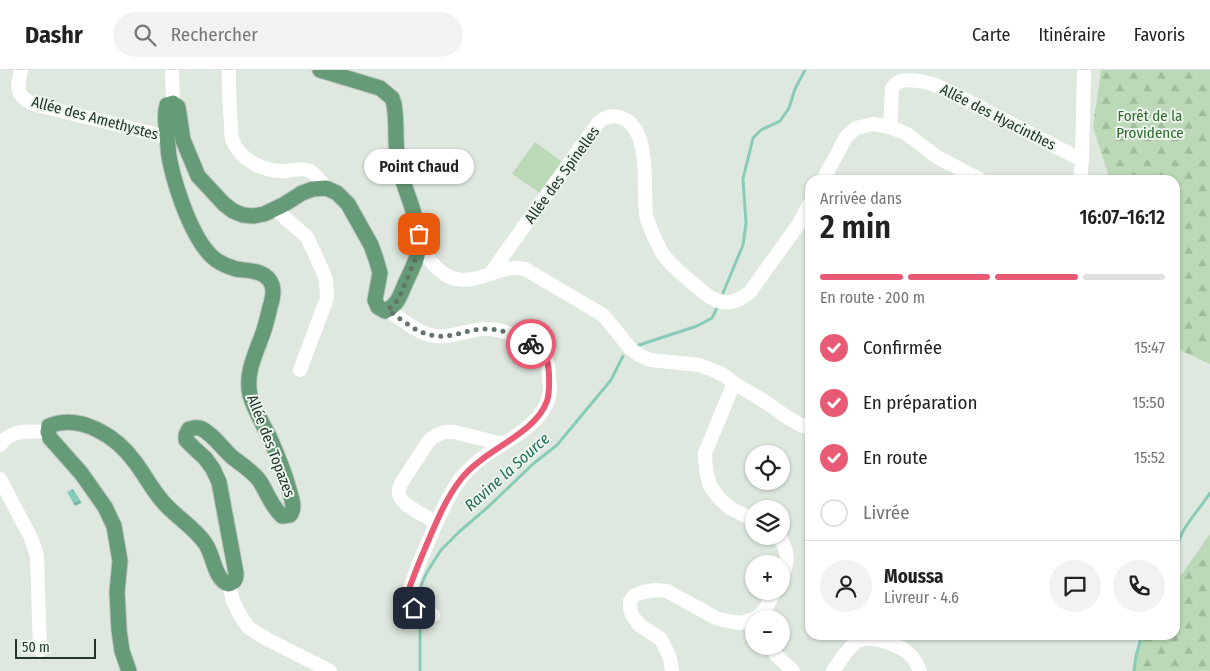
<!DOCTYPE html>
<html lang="fr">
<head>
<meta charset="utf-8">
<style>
  :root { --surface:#fff; --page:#f2f2f2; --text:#222; --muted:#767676; --line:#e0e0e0; --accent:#e95b74 }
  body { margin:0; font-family:"Fira Sans Condensed",sans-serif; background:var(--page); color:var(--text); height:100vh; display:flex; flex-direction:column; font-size:19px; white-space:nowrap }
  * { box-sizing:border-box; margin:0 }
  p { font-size:16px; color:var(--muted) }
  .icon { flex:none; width:28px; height:28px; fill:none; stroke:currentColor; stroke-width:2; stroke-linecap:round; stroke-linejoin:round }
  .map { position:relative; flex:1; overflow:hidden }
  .sheet { position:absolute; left:805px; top:105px; width:375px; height:465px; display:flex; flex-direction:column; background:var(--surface); border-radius:15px; box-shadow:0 1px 4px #0004 }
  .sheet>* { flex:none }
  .tools { position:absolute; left:745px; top:375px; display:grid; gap:10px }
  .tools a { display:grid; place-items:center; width:45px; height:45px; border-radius:50%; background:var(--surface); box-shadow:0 1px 4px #0004; font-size:25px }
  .scale { position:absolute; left:15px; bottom:12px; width:81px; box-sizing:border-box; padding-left:5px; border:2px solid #203727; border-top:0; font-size:14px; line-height:18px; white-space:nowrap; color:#203727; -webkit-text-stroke:4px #edf5ee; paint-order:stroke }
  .pin { position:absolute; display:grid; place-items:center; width:42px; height:42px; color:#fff; margin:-21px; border-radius:10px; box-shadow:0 2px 8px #0006 }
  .courier { position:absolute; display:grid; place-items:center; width:50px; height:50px; margin:-25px; border:4px solid #e95b74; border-radius:50%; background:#fff; color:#222; box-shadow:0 1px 6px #0007 }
  .bubble { position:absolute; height:35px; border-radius:18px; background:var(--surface); box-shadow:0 1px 4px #0004; font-size:16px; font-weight:600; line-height:35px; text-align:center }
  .summary em { font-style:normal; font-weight:600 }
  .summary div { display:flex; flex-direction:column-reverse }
  .summary { display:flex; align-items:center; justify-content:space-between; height:85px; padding:0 15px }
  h1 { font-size:32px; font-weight:600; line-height:38px }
  .bar { display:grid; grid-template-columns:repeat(4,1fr); gap:8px 5px; align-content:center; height:60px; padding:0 15px }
  .bar i { height:6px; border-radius:4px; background:var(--line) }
  .bar .current { background:var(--accent) }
  .bar p { grid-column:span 4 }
  .line { display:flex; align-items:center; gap:12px; padding:0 15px; border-top:1px solid var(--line) }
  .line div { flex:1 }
  .round { display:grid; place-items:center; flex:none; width:52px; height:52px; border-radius:26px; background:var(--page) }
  ol { padding:0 15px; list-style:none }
  li { display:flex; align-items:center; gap:15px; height:55px }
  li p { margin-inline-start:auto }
  li .icon { padding:5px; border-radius:50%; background:var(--accent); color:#fff; stroke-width:4 }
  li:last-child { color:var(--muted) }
  li i { width:28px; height:28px; border:2px solid var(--line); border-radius:50% }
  header { display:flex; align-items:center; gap:30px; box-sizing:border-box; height:70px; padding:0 25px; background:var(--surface); border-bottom:1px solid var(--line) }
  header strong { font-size:24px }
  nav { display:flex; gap:28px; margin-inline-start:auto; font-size:18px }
  .search { width:350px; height:45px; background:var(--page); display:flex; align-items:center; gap:12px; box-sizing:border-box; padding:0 18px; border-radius:28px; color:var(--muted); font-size:19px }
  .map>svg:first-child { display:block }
  .forest { fill:url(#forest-firs) }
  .pitch { fill:#bcd9b7 }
  .water { fill:url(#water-waves) }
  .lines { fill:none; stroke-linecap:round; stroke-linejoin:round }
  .stream { stroke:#88cbb9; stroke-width:3 }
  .major-casing { stroke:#bcc3be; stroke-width:17 }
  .minor { stroke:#fff; stroke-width:14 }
  .major { stroke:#659b76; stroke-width:15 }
  .done { stroke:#627567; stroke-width:5; stroke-dasharray:0 9 }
  .route { stroke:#e95b74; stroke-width:6 }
  .labels { text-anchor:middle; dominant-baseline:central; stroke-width:4; stroke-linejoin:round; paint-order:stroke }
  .park-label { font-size:15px; fill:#2f6b2d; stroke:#edf5ee }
  .street-label { font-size:15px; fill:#203727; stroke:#edf5ee }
  .water-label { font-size:16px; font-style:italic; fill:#1f6e5a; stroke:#edf5ee }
</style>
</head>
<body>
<header>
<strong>Dashr</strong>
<div class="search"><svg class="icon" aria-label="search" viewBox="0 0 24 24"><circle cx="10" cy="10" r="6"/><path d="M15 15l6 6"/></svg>Rechercher</div>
<nav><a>Carte</a><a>Itinéraire</a><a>Favoris</a></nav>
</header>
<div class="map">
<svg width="1210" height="601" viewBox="0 0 1210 601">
  <defs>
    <pattern id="forest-firs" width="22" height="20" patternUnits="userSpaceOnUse" patternTransform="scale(1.25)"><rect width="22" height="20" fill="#bcd9b7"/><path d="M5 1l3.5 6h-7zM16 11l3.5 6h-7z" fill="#a1bb9d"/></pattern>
    <pattern id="water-waves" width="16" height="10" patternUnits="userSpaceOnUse" patternTransform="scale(1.25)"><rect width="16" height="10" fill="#88cbb9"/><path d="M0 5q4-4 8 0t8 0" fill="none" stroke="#6fa696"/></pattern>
  </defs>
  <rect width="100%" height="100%" fill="#dee8df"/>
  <path class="forest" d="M1101,0H1210V294L1175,278V110H1110L1093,57Z
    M1210,464V601H1132L1140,565H1175V514Z"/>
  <path class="pitch" d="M535,72L565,94L543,125L512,104Z"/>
  <path class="water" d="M73,419L82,433L75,436L67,422Z"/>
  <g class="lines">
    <path class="stream" d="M723,223L743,175L746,153L743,109L753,68L761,60L780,51L789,38L795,19L805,0
      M636,276L697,256L712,248L717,238
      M1175,484C1179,459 1197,443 1210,423
      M419,535L420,522L422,513L427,502L441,480L459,462L489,436L533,394L557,375L611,310L623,286
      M420,547V601
      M1134,601L1136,586L1142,565"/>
    <defs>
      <path id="major" d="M129,601L122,581L119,560L117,522L120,491L114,456L105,437L81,403L50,368L48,362L49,356C81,343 117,367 135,392C145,405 152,420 164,433C176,447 194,457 205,473C214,485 214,510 229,514C235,512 236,509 236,503L219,412L213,399L205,388L194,378L186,370V365L189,359C193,358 196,357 200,358C212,363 223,379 232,387C241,394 252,401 259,410C267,422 271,436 282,446L290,445C296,437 291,428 289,419C284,401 277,384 269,366C262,353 254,339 250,325C245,303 256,283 263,263C266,254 268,246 270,237C272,231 274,221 272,215C267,200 249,201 236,199C229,197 222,194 216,190C193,173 176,119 170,92C168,83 168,74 167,65C166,55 164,46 167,35L173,33L178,37L183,70L198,106L224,134L233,141L243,145L254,146L264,144L283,135L302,123L313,119L326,118L337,123L348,134L371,175L376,189L380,203L375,230L378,237L385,241C397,236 400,226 405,214C409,205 414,196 417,186C425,150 400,119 397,84C395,68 397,51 394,34L392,28L380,18L320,0"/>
    </defs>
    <use href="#major" class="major-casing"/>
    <path class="minor" d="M21,0C17,18 15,25 33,34L167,67
      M172,0L173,33
      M229,0C229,18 229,36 231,54C231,58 231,64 232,69C239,89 263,102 284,101C293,101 302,97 310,101C317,105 321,112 326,118
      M890,57L892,19C899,3 933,13 944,19L1082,90
      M823,110L846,67L856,58L873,54L890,57L907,64L937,87L981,110
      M1080,110L1082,90L1084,0
      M275,139L307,167L321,197L326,210L327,228L300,300
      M417,180C429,185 427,188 434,195C439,201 449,208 457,209C474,213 490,202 506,199C512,197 518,198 525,199L603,245L630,278L639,285L650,290L699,295L713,300L725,306L734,313L767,333L788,348L801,355L810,358
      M490,204L598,53C604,47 611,45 619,47C652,55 643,118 646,144C648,155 655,169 660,179C666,193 691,211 703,222C720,236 733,236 750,222L798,155L810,133
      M388,240C401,249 415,261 430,265C449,270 467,259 486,259C500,258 513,265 525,271C544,281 548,283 549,306C549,311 550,316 550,321C546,355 506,370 482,388C474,394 466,402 460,409C447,428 438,449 429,470C422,485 416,500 411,516C410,534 413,545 433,545
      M734,313L705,383L706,400L710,416L719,428L730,438L754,450
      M0,375C10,359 31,361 48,362
      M0,409L31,468L37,486L40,580
      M436,452C426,446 401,436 399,424C398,419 400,416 402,412L428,372C435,364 444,361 454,362L503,374
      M779,466C789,483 789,491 781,508
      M229,514L233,531L240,545L248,557L261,566L330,601
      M754,549C765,543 769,532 775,521
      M772,576L776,585L793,601
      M672,601L670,588L661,569L639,555L632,545L630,538V531L635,525L643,522L655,520L667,521L716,548L727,551L740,553L754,549
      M833,601C839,592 849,576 858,571C870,565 892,573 903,579C911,584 917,593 920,601"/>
    <use href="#major" class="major"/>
  </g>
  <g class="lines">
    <path class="done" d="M419,164L416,188L398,230L388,240C401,249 415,262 431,265C450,270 469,258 488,259C504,259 517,267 531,274"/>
    <path class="route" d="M414,538L410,528V516C416,500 422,485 429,469C438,448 447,427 461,409C484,379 535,365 547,331C550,322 549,313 549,304C548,288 546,282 531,274"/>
  </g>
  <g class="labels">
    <g class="park-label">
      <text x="1150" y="46">Forêt de la<tspan x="1150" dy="17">Providence</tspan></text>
    </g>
    <g class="street-label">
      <text transform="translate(998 47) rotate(27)">Allée des Hyacinthes</text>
      <text transform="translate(95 48) rotate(15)">Allée des Amethystes</text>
      <text transform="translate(562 105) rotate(-54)">Allée des Spinelles</text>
      <text transform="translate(271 376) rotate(69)">Allée des Topazes</text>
    </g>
    <g class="water-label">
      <text transform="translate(507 402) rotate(-42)">Ravine la Source</text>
    </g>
  </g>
</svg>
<div class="tools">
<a><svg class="icon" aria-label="locate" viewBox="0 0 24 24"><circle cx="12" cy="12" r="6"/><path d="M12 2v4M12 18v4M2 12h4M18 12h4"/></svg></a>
<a><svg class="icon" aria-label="layers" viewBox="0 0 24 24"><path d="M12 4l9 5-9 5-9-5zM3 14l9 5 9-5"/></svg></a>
<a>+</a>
<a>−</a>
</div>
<div class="scale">50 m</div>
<div class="pin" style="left:419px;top:164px;background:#ea580c"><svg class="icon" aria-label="bag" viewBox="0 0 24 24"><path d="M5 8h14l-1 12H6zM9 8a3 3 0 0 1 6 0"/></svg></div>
<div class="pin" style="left:414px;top:538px;background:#1f2937"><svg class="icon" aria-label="home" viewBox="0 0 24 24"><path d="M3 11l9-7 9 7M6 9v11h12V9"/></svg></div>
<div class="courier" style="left:531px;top:274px"><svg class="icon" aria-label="bike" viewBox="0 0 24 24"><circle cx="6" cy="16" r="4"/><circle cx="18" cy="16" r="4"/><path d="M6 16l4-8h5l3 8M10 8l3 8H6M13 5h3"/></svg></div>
<div class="bubble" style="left:364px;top:79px;width:110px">Point Chaud</div>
<section class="sheet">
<div class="summary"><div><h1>2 min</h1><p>Arrivée dans</p></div><em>16:07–16:12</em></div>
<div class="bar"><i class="current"></i><i class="current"></i><i class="current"></i><i></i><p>En route · 200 m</p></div>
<ol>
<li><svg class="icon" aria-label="check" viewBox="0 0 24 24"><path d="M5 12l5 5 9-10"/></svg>Confirmée<p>15:47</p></li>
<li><svg class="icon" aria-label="check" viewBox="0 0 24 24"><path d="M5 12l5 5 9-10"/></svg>En préparation<p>15:50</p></li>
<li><svg class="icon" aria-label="check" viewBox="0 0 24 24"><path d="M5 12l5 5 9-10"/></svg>En route<p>15:52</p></li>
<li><i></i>Livrée</li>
</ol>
<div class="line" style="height:90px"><a class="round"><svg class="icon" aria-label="person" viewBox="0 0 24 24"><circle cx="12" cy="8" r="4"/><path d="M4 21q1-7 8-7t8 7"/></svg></a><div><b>Moussa</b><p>Livreur · 4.6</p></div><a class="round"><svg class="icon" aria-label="chat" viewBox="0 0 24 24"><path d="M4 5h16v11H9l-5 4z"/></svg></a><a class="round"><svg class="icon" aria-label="phone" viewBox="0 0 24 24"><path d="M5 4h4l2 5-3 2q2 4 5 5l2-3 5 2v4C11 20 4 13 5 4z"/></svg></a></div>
</section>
</div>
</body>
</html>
